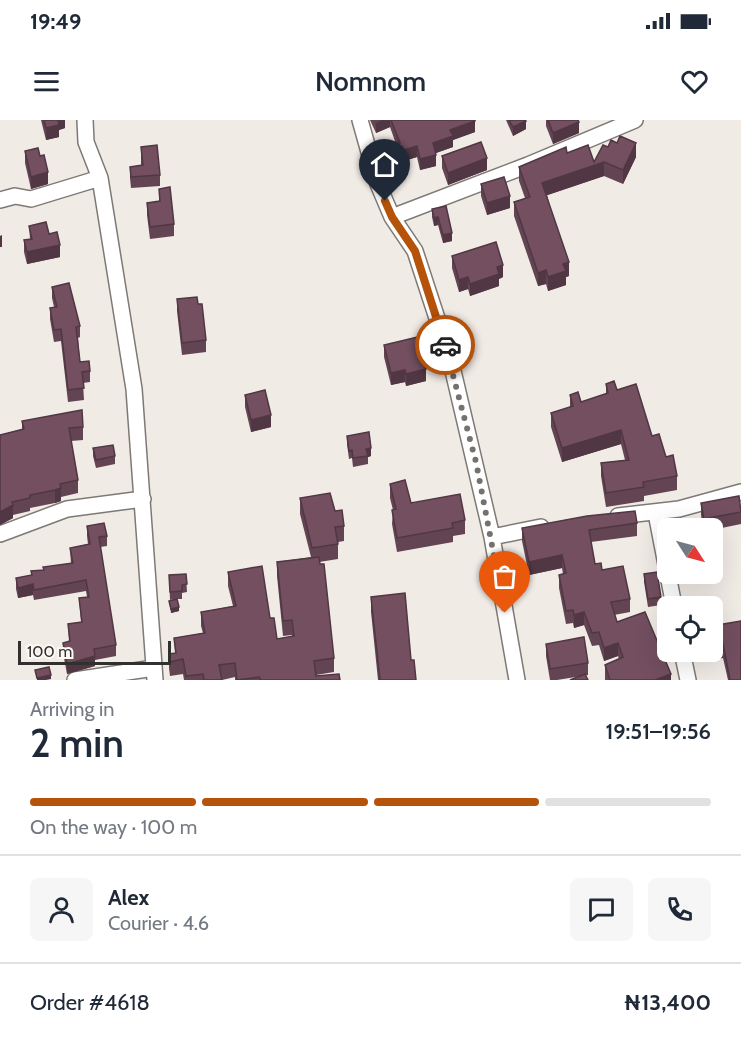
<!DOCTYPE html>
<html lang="en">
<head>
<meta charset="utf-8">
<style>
  :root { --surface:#fff; --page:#f6f6f7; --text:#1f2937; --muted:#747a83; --line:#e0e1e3; --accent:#b45309 }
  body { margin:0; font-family:Cabin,sans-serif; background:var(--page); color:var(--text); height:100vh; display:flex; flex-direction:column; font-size:22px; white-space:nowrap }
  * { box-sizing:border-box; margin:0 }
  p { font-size:20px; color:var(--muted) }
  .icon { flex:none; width:33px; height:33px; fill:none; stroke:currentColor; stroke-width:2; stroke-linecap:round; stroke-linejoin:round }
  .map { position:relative; height:560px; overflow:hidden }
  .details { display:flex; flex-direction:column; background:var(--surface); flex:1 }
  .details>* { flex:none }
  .needle { width:39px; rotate:126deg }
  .tools { position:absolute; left:657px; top:398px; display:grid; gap:12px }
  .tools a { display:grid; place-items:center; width:66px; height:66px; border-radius:9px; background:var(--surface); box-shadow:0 6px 24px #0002; font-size:30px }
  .scale { position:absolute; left:18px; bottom:15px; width:153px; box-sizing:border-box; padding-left:6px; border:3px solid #32302e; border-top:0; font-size:16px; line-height:21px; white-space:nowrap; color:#32302e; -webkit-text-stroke:4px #fef8f4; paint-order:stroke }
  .pin { position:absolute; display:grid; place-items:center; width:51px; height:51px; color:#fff; margin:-62px -26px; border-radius:50% 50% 50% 0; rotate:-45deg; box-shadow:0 0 6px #0007 }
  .pin .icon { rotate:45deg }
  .courier { position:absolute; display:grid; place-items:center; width:60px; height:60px; margin:-30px; border:4px solid #b45309; border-radius:50%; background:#fff; color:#222; box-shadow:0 2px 8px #0007 }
  .headline em { font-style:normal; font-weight:600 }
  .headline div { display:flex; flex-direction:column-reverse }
  .headline { display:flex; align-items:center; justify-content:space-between; height:102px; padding:0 30px }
  h1 { font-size:39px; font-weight:600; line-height:45px }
  .bar { display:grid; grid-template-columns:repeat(4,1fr); gap:9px 6px; align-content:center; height:72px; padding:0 30px }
  .bar i { height:8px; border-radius:4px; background:var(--line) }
  .bar .on { background:var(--accent) }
  .bar p { grid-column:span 4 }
  .line { display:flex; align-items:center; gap:15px; padding:0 30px; border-top:2px solid var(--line) }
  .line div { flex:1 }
  .round { display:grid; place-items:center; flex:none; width:63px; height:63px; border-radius:9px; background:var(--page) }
  .status { display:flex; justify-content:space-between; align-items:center; height:42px; padding:0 30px; background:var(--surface); direction:ltr }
  .status svg { height:16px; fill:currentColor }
  header { display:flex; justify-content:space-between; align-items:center; height:78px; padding:0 30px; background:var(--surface); font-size:27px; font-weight:600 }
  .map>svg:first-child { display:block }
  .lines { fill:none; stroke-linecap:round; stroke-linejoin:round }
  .minor-casing { stroke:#7e7975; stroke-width:18 }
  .minor { stroke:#fff; stroke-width:15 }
  .wall { fill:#634453 }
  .shaded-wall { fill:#503743 }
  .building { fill:#734f60; stroke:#503743; stroke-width:1.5 }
  .done { stroke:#75716e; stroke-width:6; stroke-dasharray:0 10.8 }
  .route { stroke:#b45309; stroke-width:8 }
</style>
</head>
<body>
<div class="status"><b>19:49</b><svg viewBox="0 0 49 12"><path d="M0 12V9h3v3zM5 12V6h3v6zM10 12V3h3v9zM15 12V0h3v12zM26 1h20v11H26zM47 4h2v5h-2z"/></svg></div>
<header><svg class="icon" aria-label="menu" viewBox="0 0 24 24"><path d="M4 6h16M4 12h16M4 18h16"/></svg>Nomnom<svg class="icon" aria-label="heart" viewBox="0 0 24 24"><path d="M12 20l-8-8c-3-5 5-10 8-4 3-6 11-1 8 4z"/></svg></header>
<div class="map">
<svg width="741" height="560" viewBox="0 0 741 560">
  <rect width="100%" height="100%" fill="#f1ebe6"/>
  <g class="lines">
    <defs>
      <path id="minor" d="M85,0L86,22L100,58L134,269L155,560
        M360,0L378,64L392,97L415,131L450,238L492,417L517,560
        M0,80L15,76L31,79L100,58
        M392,97L528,45L635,0
        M656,393L674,486
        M618,396L679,389L741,372
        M0,414L67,389L143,379
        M492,417L541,407
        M682,531L688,560
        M75,560L154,548"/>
    </defs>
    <use href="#minor" class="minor-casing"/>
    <use href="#minor" class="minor"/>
  </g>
  <path class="wall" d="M41,0H65V8L59,10V17L46,20Z
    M370,0H475V12L453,20V27L436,33V46L420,50L417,37L394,44L392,36V25L396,24L390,7L376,13Z
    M506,0H525L526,9L513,16Z
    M546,0H578L579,13L553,24L546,6Z
    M141,27L160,55V66L131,68L130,58V47L141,45Z
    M608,27L636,37L623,64L604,56L547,75L569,156L566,157V165L548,171L546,164L538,166L514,96V82L525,78L519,61V47L567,33L594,42Z
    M25,31L48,64L31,69L25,43Z
    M442,36L487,50L448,65L442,48Z
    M481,64L510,88L487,95L481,76Z
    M159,69L174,104V116L150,119L147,95V83L159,82Z
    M432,89L452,121L443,123L438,105L434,106L432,97Z
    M29,106L49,114L60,137L27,144L24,132V120L30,119Z
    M452,136L503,157L499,159V166L470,176L468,169L459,172L452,148Z
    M52,167L80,206V217L78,218L80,242L90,251V262L83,263L84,280L68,282L61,221L54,222L50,199V188L54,187L52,178Z
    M177,179L198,184L206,220V232L182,235L177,191Z
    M384,225L426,261L406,266L405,262L391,265L384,237Z
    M606,264L617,270L666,337L677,356V370L644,376V381L606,387L601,356V343L625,340L621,324L562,342L551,307V293L570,287V275L581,282L606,274Z
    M245,275L271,307L251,312L245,287Z
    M22,301L83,307V320L71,321L78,360V373L61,377V381L55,383L30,388V391L13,395V398L0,405V315L22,309Z
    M347,316L371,336L368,337V344L353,347L352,338L349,339L347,324Z
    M93,328L115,336V344L96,348L93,336Z
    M390,364L411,383L465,400V414L453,416V422L397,432L392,404L393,390L390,378Z
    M300,378L335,391L344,406V421L338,422V439L319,442L334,538V552L316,555V556L340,560H235V557L222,560H184L183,554L170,556L169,548V534L175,533L174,518L203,513L201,506V492L233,486L228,466V452L270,498L277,519L292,517V515L283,516L277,456V442L311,437L300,394Z
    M701,383L741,386V404L712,410V408H703L701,395Z
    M637,403V416L591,422L595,444L602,450L630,479V492L614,495L617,502L671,560H605V545L619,539L618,536L604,541L599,525L592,526L584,505L574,508L573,503L566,504L559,468V455L563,454L562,448L529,455L522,421V408Z
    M87,406L107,416V426L100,427L116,525V536L95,540V546L67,554L63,533V523L69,522L68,504L81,502L79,478L87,477L86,471L34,480L33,475L18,478L16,469V458L31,455L43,450L71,444L70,428L88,424L87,416Z
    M186,454L187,472L182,473V479H177L179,491L171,493L169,481L174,479L170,480L169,455Z
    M644,454L661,477V485L648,487L644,462Z
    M371,477L411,540L416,560H378L371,492Z
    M712,506L741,560H728L723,538L714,539L712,530Z
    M546,524L588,543V555L557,560H550L546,536Z"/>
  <path class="shaded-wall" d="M58,0H65V8L59,10V17L46,20V8Z
    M382,0H390V7L376,13V3Z
    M475,1V12L453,20V27L433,34V23L450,10Z
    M526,1V9L513,16V7Z
    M579,2V13L553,24V13Z
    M636,23V37L623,64V50Z
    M417,26V37L394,44V33Z
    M436,35V46L420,50V39Z
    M487,38V50L448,65V53Z
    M604,42V56L542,77V63Z
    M48,52V64L31,69V57Z
    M510,76V88L487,95V83Z
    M438,97V105L434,106V98Z
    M452,113V121L443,123V115Z
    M2,115V127H0V116Z
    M60,125V137L27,144V132Z
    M569,142V156L566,157V165L548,171V157L563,144Z
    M503,145V157L499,159V166L470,176V164L497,147Z
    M546,150V164L538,166V153Z
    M468,157V169L459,172V160Z
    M426,249V261L406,266V254Z
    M405,250V262L391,265V253Z
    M271,295V307L251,312V300Z
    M621,310V324L562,342V328Z
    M371,328V336L368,337L366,329Z
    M61,368V381L55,383V370Z
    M13,385V398L0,405V392Z
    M562,435V448L529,455V442Z
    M33,464V475L18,478V468Z
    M179,487V491L171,493V489Z
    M584,492V505L574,508V495Z
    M618,523V536L604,541V528Z
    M723,524V538L714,539V526Z
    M95,536V546L67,554V544Z
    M671,554V560H655Z
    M51,555V559L46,560H37V558Z"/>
  <path class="building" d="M44,0H58L59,5L46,8Z
    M391,0H475V1L450,10L453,16L433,23L436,35L420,39L417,26L394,33L392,25L400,23Z
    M509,0H525L526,1L513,7Z
    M548,0H578L579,2L553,13Z
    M620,16L636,23L623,50L604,42L542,63L569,142L563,144L566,151L548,157L546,150L538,153L514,82L530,77L519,47L566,27L567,33L588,25L594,42L603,25L608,27L611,20L617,23Z
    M481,22L487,38L448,53L442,36Z
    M157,25L160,55L131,57L130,47L143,45L141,27Z
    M38,28L40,36L44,35L48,52L31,57L25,31Z
    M504,57L510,76L487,83L481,64Z
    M170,67L174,104L150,107L147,83L160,81L159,69Z
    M446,86L452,113L443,115L438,97L434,98L432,89Z
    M46,102L49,114L57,112L60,125L27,132L24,120L32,119L29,106Z
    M496,122L503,145L497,147L499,154L470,164L468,157L459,160L452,136Z
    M69,163L80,206L76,207L80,242L89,241L90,251L82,252L84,268L68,270L61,209L54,210L50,188L57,187L52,167Z
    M197,177L198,184H202L206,220L182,223L177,179Z
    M418,217L426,249L406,254L405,250L391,253L384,225Z
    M614,261L617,270L636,264L652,316L659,314L666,337L673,335L677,356L643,362L644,367L606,373L601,343L629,340L621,310L562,328L551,293L573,286L570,275L578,272L581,282L608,273L606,264Z
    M265,270L271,295L251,300L245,275Z
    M82,290L83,307L69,308L78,360L60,364L61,368L55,370L30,375V378L12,382L13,385L0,392V315L24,309L22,301Z
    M369,312L371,328L366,329L368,336L353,338L352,330L349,331L347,316Z
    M113,325L115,336L96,340L93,328Z
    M405,360L411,383L460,374L465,400L452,403L453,408L397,418L392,390L396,389L390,364Z
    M330,373L335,391L342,390L344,406L335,407L338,424L312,428L300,378Z
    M739,376L741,392L704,399L701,383Z
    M635,391L637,403L589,410L595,444L601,443L602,450L623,446L630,479L611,482L617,502L645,492L671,554L655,560H610L605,545L623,537L618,523L604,528L599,512L592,513L584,492L574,495L573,490L566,491L559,455L566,453L562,435L529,442L522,408L587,396Z
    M104,403L107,416L99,417L116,525L94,529L95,536L67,544L63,523L70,521L68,504L82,502L79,478L89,477L86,460L34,470L33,464L18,468L16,458L32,455L31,451L44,450L43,447L73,443L70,428L90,424L87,406Z
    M319,437L320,444H324L334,538L314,541L316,556L339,554L340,560H261L259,557L237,560L235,543L219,545L222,560H204L203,554L186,556L183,539L170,542L169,534L176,533L174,518L205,513L201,492L236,486L228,452L262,446L270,498H274L277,519L294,516L292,500L283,501L277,442Z
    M657,452L661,477L648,479L644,454Z
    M186,454L187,464L182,465V471L170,472L169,455Z
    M405,473L411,540H414L416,560H380L371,477Z
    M177,479L179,487L171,489L169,481Z
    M741,501V560H730L723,524L714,526L712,517V506Z
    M584,517L588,543L550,549L546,524Z
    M49,547L51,555L37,558L35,550Z
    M585,554L588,560H570Z"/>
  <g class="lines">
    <path class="done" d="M445,225L476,342L505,493"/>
    <path class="route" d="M385,81L392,97L415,131L445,225"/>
  </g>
</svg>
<div class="tools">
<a><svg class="needle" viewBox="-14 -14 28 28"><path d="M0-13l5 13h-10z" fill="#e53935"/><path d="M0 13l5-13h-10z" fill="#747a83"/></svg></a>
<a><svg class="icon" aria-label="locate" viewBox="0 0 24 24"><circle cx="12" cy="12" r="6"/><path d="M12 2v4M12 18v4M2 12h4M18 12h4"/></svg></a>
</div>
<div class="scale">100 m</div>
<div class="pin" style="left:505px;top:493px;background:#ea580c"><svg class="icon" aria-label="bag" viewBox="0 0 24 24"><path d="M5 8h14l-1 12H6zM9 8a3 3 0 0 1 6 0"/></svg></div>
<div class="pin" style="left:385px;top:81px;background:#1f2937"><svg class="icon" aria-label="home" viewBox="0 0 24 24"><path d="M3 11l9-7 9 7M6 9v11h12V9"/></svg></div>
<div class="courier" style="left:445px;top:225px"><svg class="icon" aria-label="car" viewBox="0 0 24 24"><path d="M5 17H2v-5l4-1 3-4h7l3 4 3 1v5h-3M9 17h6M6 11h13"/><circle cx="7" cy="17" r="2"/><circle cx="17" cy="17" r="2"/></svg></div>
</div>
<section class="details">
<div class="headline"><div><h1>2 min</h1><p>Arriving in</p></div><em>19:51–19:56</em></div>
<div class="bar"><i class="on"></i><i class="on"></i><i class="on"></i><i></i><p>On the way · 100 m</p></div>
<div class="line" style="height:108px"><a class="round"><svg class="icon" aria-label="person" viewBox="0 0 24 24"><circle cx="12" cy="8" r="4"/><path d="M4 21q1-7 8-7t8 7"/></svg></a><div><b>Alex</b><p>Courier · 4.6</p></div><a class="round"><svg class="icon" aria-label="chat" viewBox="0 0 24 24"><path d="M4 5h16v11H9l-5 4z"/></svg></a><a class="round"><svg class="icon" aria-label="phone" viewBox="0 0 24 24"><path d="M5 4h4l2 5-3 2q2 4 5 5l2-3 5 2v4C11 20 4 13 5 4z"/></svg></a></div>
<div class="line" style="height:78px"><div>Order #4618</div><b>₦13,400</b></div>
</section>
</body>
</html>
